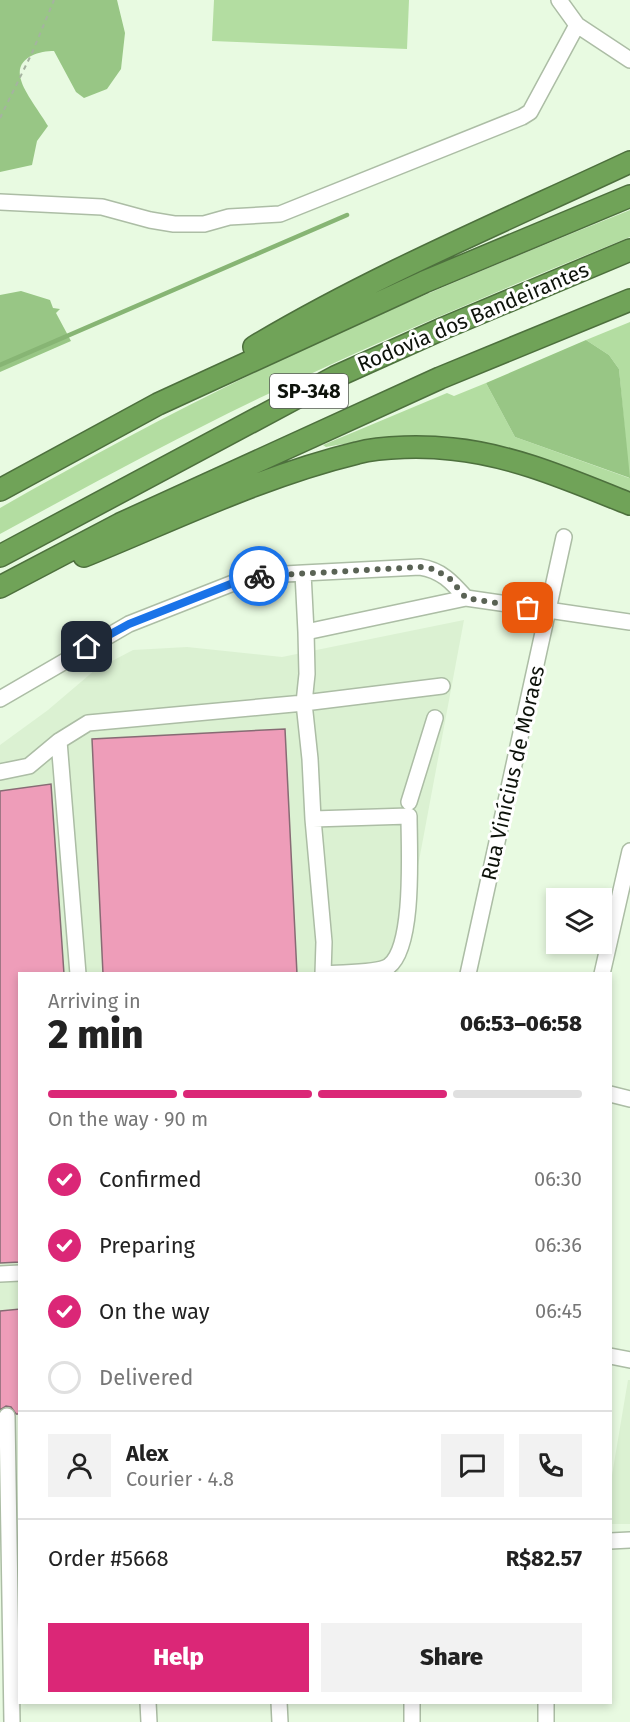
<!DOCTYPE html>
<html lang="en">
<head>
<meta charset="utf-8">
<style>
  :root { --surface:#fff; --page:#f2f2f2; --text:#222; --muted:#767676; --line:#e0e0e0; --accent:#db2777 }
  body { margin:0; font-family:"Fira Sans",sans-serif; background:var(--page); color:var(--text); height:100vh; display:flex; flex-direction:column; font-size:22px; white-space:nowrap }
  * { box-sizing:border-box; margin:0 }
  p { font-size:20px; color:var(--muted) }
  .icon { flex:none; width:33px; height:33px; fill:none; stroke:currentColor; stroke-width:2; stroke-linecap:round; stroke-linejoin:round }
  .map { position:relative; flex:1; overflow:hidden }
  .drawer { position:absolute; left:18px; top:972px; width:594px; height:732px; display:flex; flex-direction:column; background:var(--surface); border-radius:0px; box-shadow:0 3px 9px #0003 }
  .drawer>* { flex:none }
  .buttons { position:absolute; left:546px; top:888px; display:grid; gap:12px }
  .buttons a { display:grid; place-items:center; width:66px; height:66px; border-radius:0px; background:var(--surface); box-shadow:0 3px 9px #0003; font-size:30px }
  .pin { position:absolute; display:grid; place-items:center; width:51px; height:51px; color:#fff; margin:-26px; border-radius:12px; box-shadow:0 3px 9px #0006 }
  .courier { position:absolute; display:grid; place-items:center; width:60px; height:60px; margin:-30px; border:4px solid #1a73e8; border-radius:50%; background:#fff; color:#222; box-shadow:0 2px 8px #0007 }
  .headline em { font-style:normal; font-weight:800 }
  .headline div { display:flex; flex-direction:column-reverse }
  .headline { display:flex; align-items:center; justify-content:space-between; height:102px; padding:0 30px }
  h1 { font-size:39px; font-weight:800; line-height:45px }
  .bar { display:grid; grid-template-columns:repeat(4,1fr); gap:9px 6px; align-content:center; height:72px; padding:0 30px }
  .bar i { height:8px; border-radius:4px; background:var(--line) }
  .bar .current { background:var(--accent) }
  .bar p { grid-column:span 4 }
  .line { display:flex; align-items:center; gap:15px; padding:0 30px; border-top:2px solid var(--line) }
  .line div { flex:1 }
  .round { display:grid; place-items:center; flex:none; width:63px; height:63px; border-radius:0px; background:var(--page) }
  ol { padding:0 30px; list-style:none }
  li { display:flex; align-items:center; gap:18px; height:66px }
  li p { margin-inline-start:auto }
  li .icon { padding:6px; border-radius:50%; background:var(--accent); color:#fff; stroke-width:4 }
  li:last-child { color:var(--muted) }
  li i { width:33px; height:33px; border:3px solid var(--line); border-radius:50% }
  .button { display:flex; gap:12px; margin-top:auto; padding:12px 30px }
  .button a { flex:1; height:69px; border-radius:0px; background:var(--accent); color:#fff; font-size:24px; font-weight:800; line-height:69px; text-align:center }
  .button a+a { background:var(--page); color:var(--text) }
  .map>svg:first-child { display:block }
  .built { fill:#dbf1d2 }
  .green { fill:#b3dda1 }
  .forest { fill:#98c685 }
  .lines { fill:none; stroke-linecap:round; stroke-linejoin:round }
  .stream { stroke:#87b574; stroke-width:4.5 }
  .building { fill:#ee9db9; stroke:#876b74; stroke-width:1.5 }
  .minor-casing { stroke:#acbda5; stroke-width:18 }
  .highway-casing { stroke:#4d703d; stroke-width:24 }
  .path { stroke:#a5b3a0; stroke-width:2; stroke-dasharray:4.5 4.5; stroke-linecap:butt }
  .minor { stroke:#fff; stroke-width:15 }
  .highway { stroke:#70a358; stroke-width:21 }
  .done { stroke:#5a6355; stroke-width:6; stroke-dasharray:0 10.8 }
  .route { stroke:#1a73e8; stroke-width:8 }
  .labels { text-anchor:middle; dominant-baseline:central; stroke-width:6; stroke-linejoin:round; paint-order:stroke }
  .shield { fill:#fff; stroke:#565954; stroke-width:1.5 }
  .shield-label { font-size:20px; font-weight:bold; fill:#0d120a }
  .street-label { font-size:21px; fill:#0d120a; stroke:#fff }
</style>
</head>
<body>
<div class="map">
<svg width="630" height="1722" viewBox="0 0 630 1722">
  <rect width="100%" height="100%" fill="#e8fae1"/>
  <path class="built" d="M464,620L398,973L20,974V1414L0,1415V745L48,710L95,670L133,650L187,647L282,657Z
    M628,1380H630V1524H611V1481Z"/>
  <path class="green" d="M214,0H409L407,49L212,41Z
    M630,210V237C508,287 386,337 266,395C176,438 88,486 0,534V508C84,460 169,414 256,372C378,313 504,261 630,210Z
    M630,322V494C568,469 505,439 437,437C400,436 363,441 326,447L323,445L447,393L454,396L486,383L515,437L629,478L619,369L609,355L586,340Z"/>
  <path class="forest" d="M0,0H117L125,33L121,69L107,89L84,98L76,92L54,51C38,51 14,58 21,80C24,92 41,114 48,126L37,141L32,165L0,172Z
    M21,291L50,300L53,308L60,309L56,313L71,341L0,372V295Z
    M586,340L609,355L619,369L630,478L515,437L486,383Z"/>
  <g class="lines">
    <path class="stream" d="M0,365L347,215"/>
  </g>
  <path class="building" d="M285,729L297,974H103L92,739Z
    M51,784L64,974H20V1262L0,1263V791Z
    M20,1309V1414H16L11,1407L6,1406L0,1410V1311Z"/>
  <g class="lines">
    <defs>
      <path id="minor" d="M559,0L577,25L630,60
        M0,202L102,207L150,220L174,224H204L229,217L280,214L522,117L530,112L577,25
        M303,573L420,567C441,570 452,582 466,598
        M0,699L129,624L251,576L303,573L306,632
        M59,741L78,974
        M0,772L29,766L59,741L88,723L304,703L442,686
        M409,802L435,718
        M313,819L409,816C409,848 415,946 389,966C377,974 340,972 325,974
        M323,974L324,942L313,819L310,759L304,703L307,674L306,632L466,598L630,622
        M468,974L564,537
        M602,974L630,851
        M610,1094L630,1099
        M0,1274L20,1273
        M610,1356L630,1360
        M7,1416L12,1722
        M610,1541L630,1540
        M148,1702L149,1722
        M279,1702L280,1722
        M412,1702V1722
        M546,1722V1702"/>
      <path id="highway" d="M254,347C373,276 504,221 630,162
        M0,490L158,404L424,282L630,196
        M0,556L335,377L444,328L630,250
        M84,556C173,520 262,476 357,453C382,446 426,446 452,449C514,455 572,481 630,504
        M0,587L120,524L440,378L630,300"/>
    </defs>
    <use href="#minor" class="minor-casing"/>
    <use href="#highway" class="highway-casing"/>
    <path class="path" d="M0,118L32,53L54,0"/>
    <use href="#minor" class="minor"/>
    <use href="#highway" class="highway"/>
  </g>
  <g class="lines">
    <path class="done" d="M259,576L420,567L434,569L450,579L466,598L528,608"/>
    <path class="route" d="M87,647L129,624L251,576H259"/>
  </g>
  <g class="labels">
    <rect class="shield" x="270" y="374" width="78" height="34" rx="4.5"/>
    <g class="shield-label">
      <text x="309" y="391">SP-348</text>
    </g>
    <g class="street-label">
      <text transform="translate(473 317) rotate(-23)">Rodovia dos Bandeirantes</text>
      <text transform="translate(513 773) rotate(-77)">Rua Vinícius de Moraes</text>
    </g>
  </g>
</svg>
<div class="buttons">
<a><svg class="icon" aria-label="layers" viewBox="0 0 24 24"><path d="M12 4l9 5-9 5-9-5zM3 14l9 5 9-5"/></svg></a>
</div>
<div class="pin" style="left:528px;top:608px;background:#ea580c"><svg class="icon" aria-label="bag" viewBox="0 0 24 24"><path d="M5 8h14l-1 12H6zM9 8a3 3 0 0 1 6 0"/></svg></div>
<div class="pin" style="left:87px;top:647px;background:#1f2937"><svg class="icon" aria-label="home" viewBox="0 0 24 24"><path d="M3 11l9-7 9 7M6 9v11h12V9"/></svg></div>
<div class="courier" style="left:259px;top:576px"><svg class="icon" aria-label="bike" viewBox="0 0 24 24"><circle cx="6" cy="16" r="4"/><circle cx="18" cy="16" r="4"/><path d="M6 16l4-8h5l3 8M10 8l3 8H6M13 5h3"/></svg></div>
<section class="drawer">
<div class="headline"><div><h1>2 min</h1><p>Arriving in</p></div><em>06:53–06:58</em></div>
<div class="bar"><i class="current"></i><i class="current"></i><i class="current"></i><i></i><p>On the way · 90 m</p></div>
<ol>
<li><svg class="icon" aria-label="check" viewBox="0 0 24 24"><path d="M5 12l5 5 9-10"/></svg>Confirmed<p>06:30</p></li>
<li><svg class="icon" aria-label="check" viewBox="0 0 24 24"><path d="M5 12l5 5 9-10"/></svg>Preparing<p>06:36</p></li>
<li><svg class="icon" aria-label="check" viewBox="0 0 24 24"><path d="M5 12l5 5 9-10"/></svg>On the way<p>06:45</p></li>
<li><i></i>Delivered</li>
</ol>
<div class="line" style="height:108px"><a class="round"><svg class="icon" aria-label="person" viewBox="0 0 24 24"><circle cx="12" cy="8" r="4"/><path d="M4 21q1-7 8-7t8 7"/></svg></a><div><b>Alex</b><p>Courier · 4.8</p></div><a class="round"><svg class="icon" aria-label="chat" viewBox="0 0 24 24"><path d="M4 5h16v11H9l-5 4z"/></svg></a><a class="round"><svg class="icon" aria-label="phone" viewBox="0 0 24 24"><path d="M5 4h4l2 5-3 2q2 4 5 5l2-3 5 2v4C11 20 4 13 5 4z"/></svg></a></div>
<div class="line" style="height:78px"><div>Order #5668</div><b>R$82.57</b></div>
<div class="button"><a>Help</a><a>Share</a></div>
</section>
</div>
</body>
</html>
